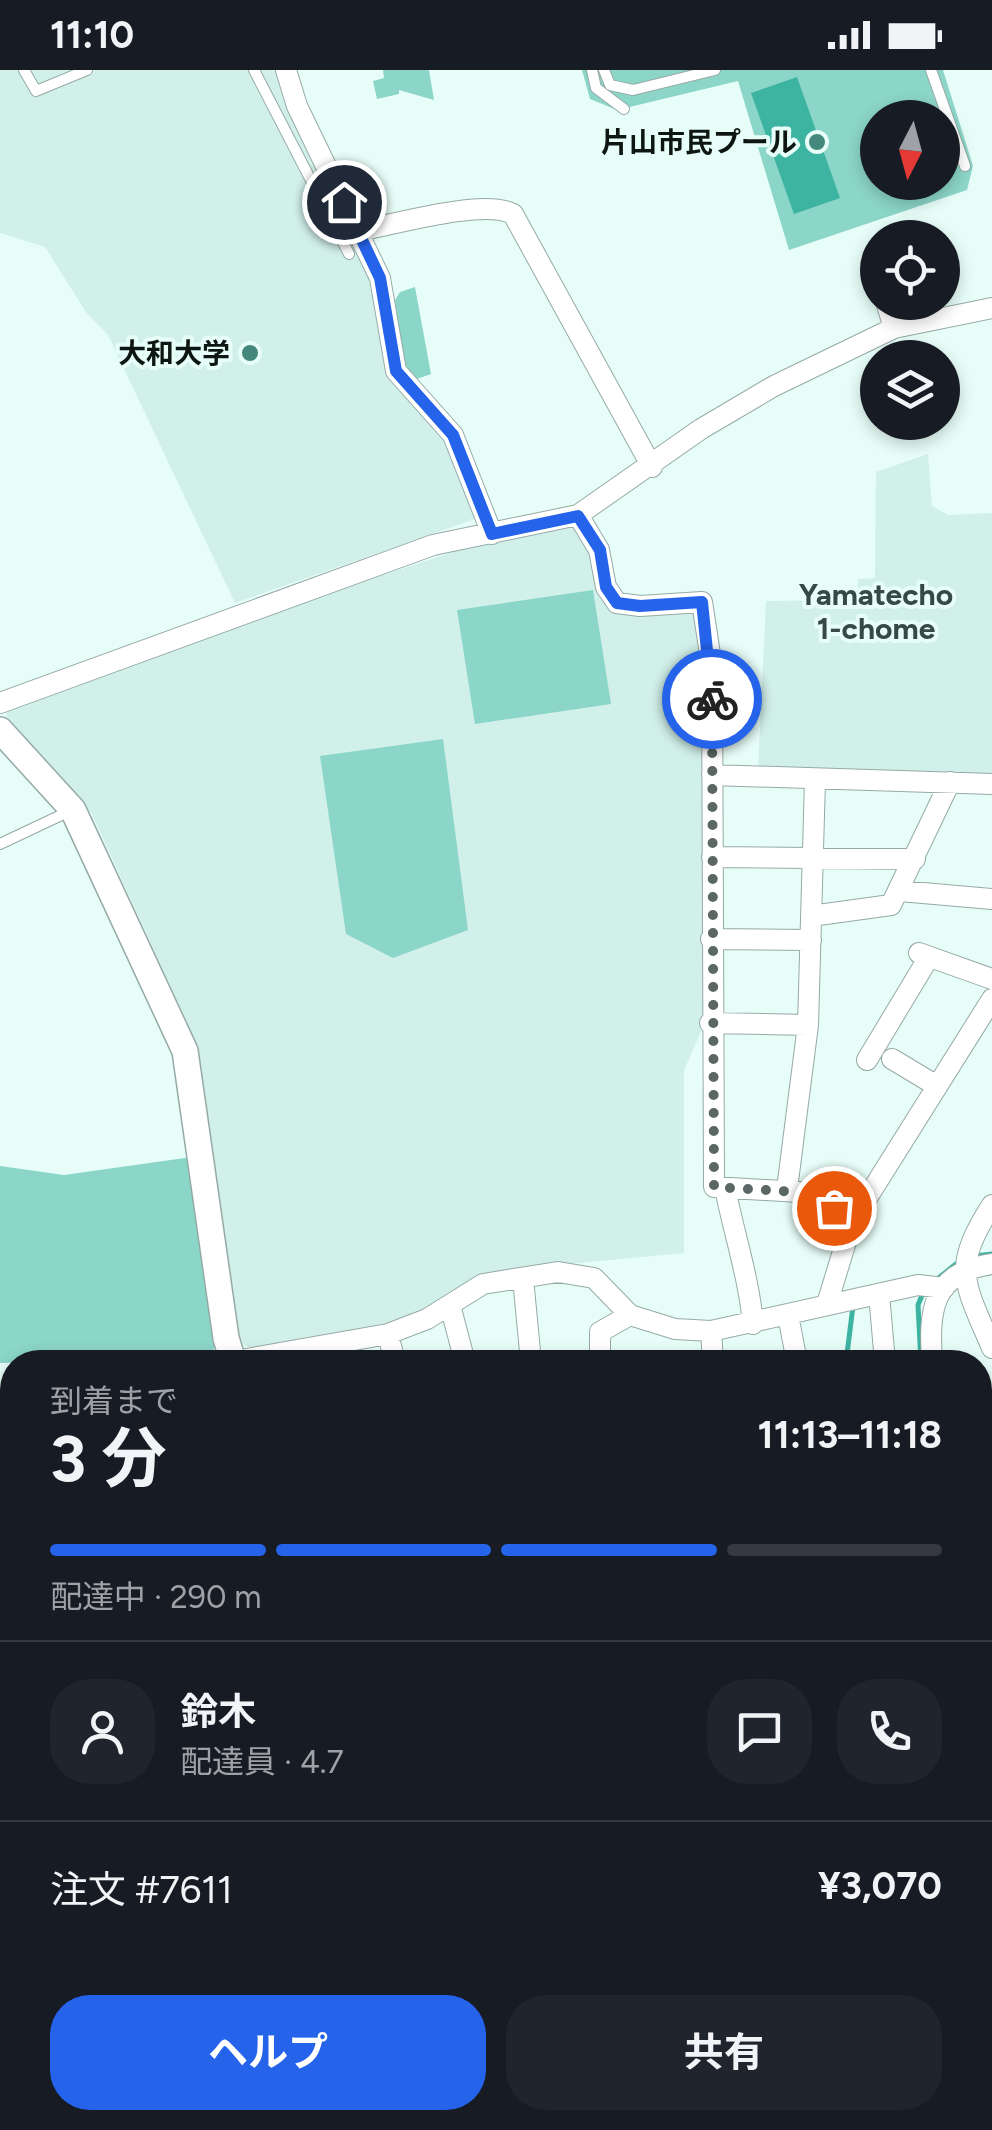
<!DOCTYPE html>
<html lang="ja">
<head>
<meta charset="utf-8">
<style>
  :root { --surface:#171b24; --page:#20242c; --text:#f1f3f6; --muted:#9ea1a6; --line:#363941; --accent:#2563eb }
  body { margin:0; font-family:Figtree,"Noto Sans JP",sans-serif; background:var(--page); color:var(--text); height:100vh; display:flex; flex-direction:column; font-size:38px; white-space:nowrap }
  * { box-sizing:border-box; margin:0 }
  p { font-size:32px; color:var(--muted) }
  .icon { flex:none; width:55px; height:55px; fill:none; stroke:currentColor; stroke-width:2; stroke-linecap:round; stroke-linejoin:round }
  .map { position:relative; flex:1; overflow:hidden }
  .side { position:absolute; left:0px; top:1280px; width:992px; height:780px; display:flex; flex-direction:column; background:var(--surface); border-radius:40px 40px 0 0; box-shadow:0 5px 15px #0003 }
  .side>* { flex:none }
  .needle { width:65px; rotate:186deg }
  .fabs { position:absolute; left:860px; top:30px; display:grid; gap:20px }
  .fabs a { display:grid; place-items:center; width:100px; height:100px; border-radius:50%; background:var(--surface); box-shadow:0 5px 15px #0003; font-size:50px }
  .pin { position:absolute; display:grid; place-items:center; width:85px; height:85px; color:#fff; margin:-42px; border:5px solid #fff; border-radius:50%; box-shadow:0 2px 10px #0007 }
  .courier { position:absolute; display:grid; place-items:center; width:100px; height:100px; margin:-50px; border:8px solid #2563eb; border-radius:50%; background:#fff; color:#222; box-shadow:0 2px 12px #0007 }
  .overview em { font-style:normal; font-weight:700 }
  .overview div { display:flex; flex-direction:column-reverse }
  .overview { display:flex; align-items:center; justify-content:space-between; height:170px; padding:0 50px }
  h1 { font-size:65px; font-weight:700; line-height:75px }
  .bar { display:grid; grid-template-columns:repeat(4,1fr); gap:15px 10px; align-content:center; height:120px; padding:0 50px }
  .bar i { height:12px; border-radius:8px; background:var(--line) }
  .bar .selected { background:var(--accent) }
  .bar p { grid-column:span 4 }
  .line { display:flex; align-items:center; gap:25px; padding:0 50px; border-top:2px solid var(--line) }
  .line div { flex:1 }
  .round { display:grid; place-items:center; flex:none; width:105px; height:105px; border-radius:40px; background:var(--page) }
  .primary-button { display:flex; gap:20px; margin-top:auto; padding:20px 50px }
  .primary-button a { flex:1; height:115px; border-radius:40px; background:var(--accent); color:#fff; font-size:40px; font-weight:700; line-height:115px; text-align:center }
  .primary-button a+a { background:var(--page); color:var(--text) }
  .status { display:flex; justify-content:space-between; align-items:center; height:70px; padding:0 50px; background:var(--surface); direction:ltr }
  .status svg { height:28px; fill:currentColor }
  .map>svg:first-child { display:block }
  .built { fill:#d1f0e9 }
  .green { fill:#8bd6c8; fill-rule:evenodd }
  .water { fill:#3db3a2 }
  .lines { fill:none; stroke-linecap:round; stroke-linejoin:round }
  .stream { stroke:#3db3a2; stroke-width:5 }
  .minor-tunnel { stroke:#c6dad6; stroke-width:20; stroke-dasharray:20 10; stroke-linecap:butt }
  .motorway-tunnel { stroke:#c6dad6; stroke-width:38; stroke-dasharray:38 19; stroke-linecap:butt }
  .service-casing { stroke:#95aaa6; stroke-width:12 }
  .minor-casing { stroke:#95aaa6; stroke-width:22 }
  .tertiary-casing { stroke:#95aaa6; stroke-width:28 }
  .motorway-casing { stroke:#328d80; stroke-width:40 }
  .service { stroke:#fff; stroke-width:10 }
  .minor { stroke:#fff; stroke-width:20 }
  .tertiary { stroke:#fff; stroke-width:25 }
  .motorway { stroke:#46cdba; stroke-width:38 }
  .done { stroke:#5a6764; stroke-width:10; stroke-dasharray:0 18 }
  .route { stroke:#2563eb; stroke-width:12 }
  .poi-dot { fill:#44887d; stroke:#e7fdf8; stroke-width:4 }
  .labels { text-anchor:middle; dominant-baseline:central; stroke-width:8; stroke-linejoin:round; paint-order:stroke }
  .poi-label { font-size:28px; font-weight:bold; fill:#0e1614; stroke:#e7fdf8; text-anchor:end }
  .neighbourhood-label { font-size:30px; font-weight:bold; fill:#364945; stroke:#e7fdf8 }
</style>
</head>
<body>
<div class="status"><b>11:10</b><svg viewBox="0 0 49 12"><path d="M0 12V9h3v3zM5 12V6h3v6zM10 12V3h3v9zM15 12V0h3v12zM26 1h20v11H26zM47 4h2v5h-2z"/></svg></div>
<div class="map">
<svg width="992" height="2060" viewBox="0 0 992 2060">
  <rect width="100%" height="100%" fill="#e7fdf8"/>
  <path class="built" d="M0,0H279L282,26L379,230L385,300L443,366L478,448L235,533L108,265L86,242L45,177L0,163Z
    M928,384L932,436L948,445L992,443V708L758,701L766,531L858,530V509L875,508L876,402Z
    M575,456L593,480L599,518L658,539L694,545L707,597L705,953L684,1000V1183L558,1195L416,1247L252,1280L234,1267L190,960L92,744L7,651L6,641L207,563L459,480Z
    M992,1994V2060H950L947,2048H980V1996Z"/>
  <path class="green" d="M383,0H429L434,30L399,20V24L377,29L373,11L384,8Z
    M582,0H943L973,96L967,120L789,180L738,11L617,40L590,29ZM878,48H942V112H878Z
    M415,217L431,304L417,309L404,297L395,230L400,222Z
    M593,520L611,634L475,654L457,540Z
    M443,669L468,860L393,888L346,864L320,686Z
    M192,1087L217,1273L208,1290L0,1293V1096L64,1105Z"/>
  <path class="water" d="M797,7L840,128L794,144L751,23Z"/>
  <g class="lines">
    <path class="stream" d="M975,1186L992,1184
      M935,1211L956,1194
      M846,1292L853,1236
      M921,1292L918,1235L923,1223
      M0,1588L12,1573
      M0,2041L12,2026"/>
    <path class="minor-tunnel" d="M645,2048V2060"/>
    <path class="motorway-tunnel" d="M980,2015L992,2012
      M936,2054L970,2048"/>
    <defs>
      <path id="service" d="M24,0L36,21L87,0
        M254,0L349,184
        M592,0L596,18L624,39
        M604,0L610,15L633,20L715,0
        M931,0L965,96
        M0,774L72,740
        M980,1644L992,1655
        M307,2060L308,2048"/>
      <path id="minor" d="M286,0L297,36L380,208L396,301L453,365L492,464
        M358,161C393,155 484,128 513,144L652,397
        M878,188L873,189L878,203
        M886,232L894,258
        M578,445L599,480L606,517L617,533L640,536L702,532L712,597L714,1117L815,1123L852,1152
        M0,633L433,475L578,445L701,359L774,316L894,258L992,238
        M712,705L992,714
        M712,787L915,789
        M900,821L992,829
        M811,846L891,835L950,712
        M711,869L811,870
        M919,883L992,909
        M710,953L808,955
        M892,989L937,1016
        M867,990L929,887
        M725,1118C734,1164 749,1208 753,1254
        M787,1119L808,955L815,710
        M992,1135C951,1199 964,1212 992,1278
        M523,1208L531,1292
        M879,1224L885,1292
        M827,1234L852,1152L992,929
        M450,1235L465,1292
        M788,1245L797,1292
        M711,1261L713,1292
        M388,1264L427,1249L483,1214L558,1202L594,1208L630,1245L675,1259L711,1261L918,1215L944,1218
        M230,1292L388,1264L395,1292
        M600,1292V1262L630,1245
        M932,1292C929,1242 930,1203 992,1194
        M0,1478L12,1465
        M980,1544L992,1541
        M0,1642L12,1662
        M980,1712L992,1706
        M0,1765L12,1755
        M0,1789L12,1806
        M980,1817H992
        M980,1873L992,1894
        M0,1897L12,1902
        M0,1944L12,1923
        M0,1995L12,1990
        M106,2060L114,2048
        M570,2060L590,2048"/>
      <path id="tertiary" d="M0,660L73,740L185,981L226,1268L233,1291"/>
      <path id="motorway" d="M772,2060L824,2048
        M907,2060L936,2054"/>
    </defs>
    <use href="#service" class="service-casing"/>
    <use href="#minor" class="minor-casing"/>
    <use href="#tertiary" class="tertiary-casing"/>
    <use href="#motorway" class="motorway-casing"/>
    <use href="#service" class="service"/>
    <use href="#minor" class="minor"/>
    <use href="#tertiary" class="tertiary"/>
    <use href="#motorway" class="motorway"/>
  </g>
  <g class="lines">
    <path class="done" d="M712,629L714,1117L815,1123L834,1138"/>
    <path class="route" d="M344,132L380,208L396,301L453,365L492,464L578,446L600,480L606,517L617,533L640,536L702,532L712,629"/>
  </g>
  <g class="poi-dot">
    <circle cx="817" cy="72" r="10"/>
    <circle cx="250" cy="283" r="10"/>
  </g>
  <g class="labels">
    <g class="poi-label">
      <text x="797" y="72">片山市民プール</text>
      <text x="230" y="283">大和大学</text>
    </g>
    <g class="neighbourhood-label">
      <text x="876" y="524">Yamatecho<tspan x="876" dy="34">1-chome</tspan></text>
    </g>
  </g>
</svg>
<div class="fabs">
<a><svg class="needle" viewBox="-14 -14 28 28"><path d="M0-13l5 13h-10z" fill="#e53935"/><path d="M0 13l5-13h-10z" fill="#9ea1a6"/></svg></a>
<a><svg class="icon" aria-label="locate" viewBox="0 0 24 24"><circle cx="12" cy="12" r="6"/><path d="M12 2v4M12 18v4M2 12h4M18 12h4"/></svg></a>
<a><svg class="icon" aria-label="layers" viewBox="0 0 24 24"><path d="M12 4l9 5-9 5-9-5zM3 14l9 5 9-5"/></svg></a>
</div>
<div class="pin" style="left:834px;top:1138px;background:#ea580c"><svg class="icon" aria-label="bag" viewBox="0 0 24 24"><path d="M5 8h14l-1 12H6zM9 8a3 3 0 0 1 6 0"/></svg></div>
<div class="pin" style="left:344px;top:132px;background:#1f2937"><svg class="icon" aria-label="home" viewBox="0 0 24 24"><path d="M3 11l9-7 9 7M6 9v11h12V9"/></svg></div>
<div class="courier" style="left:712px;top:629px"><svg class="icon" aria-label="bike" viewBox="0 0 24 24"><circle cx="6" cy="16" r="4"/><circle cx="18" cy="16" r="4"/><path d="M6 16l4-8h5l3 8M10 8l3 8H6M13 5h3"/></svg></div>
<section class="side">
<div class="overview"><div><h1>3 分</h1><p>到着まで</p></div><em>11:13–11:18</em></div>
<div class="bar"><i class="selected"></i><i class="selected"></i><i class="selected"></i><i></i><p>配達中 · 290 m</p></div>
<div class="line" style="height:180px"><a class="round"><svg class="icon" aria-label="person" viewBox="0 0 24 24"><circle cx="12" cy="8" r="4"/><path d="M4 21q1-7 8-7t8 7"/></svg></a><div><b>鈴木</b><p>配達員 · 4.7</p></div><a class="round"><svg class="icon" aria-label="chat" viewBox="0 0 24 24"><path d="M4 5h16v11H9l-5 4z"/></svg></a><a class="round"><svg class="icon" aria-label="phone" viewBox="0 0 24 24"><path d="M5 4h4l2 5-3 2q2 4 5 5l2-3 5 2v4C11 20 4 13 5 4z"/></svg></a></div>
<div class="line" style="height:130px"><div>注文 #7611</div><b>¥3,070</b></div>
<div class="primary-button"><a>ヘルプ</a><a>共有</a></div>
</section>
</div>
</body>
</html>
